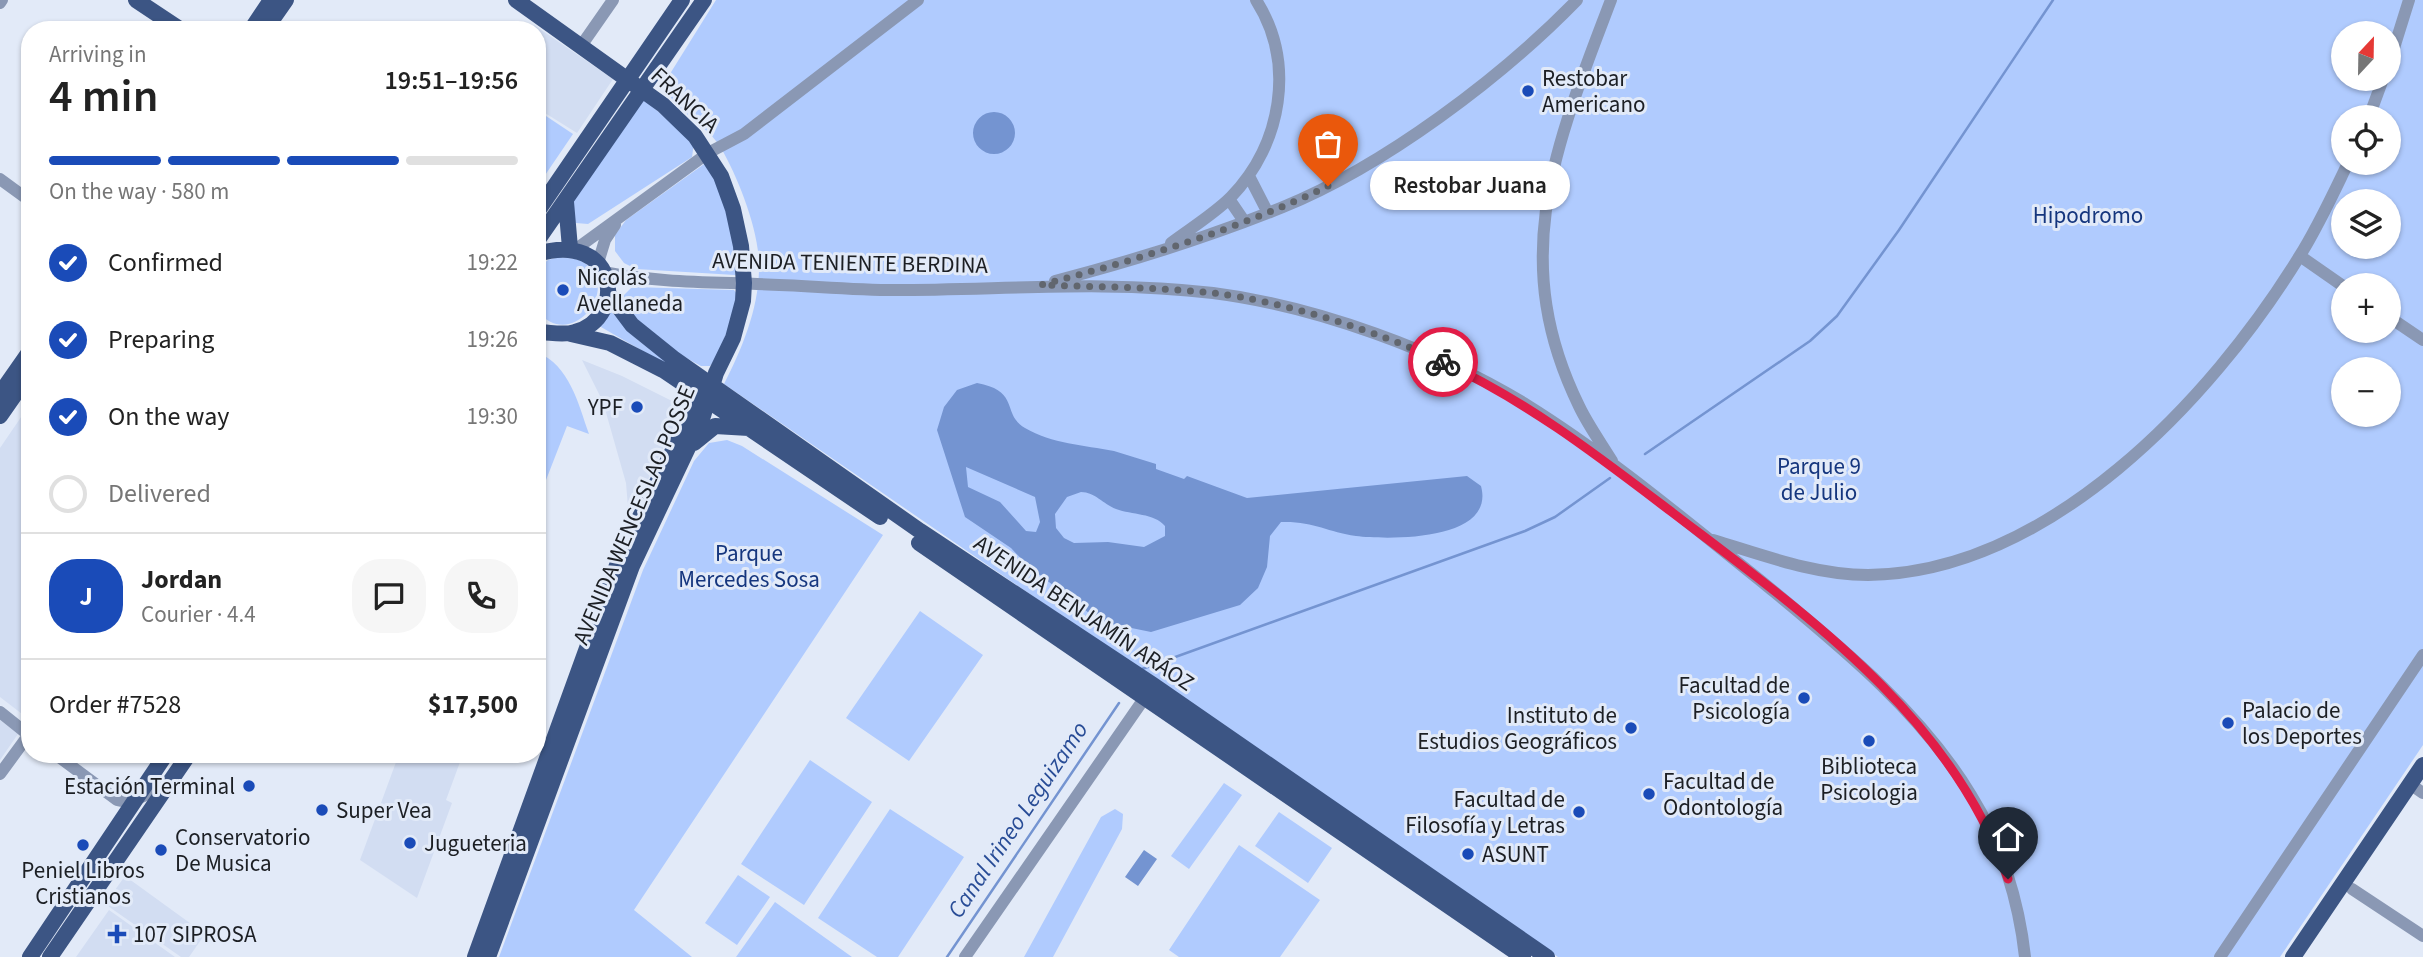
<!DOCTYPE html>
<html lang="en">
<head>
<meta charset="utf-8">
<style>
  :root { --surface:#fff; --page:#f6f6f6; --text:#222; --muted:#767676; --line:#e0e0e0; --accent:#1a4bb8 }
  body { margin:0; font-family:"Source Sans 3",sans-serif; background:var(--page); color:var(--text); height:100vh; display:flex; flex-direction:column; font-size:26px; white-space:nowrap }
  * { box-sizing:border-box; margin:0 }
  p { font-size:23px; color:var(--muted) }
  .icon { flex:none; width:38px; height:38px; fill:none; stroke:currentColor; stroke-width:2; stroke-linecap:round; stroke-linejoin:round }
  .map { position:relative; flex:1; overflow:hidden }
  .details { position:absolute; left:21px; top:21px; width:525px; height:742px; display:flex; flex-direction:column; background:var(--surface); border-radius:28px; box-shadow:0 2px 5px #0004 }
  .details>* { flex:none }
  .needle { width:46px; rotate:22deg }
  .tools { position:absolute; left:2331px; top:21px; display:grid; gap:14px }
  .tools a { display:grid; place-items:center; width:70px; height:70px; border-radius:50%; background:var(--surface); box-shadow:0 2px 5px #0004; font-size:35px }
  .pin { position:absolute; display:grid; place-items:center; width:60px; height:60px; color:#fff; margin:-72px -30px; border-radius:50% 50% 50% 0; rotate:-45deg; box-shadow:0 0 7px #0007 }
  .pin .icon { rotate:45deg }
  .courier { position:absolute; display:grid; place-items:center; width:70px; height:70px; margin:-35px; border:5px solid #e11d48; border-radius:50%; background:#fff; color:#222; box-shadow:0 2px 9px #0007 }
  .bubble { position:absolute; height:49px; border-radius:24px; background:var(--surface); box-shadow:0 2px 5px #0004; font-size:23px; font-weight:600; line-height:49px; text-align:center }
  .overview em { font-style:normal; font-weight:600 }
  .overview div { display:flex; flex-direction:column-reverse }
  .overview { display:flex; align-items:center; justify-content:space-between; height:119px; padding:0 28px }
  h1 { font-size:46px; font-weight:600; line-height:52px }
  .bar { display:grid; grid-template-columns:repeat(4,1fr); gap:10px 7px; align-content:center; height:84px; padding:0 28px }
  .bar i { height:9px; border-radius:5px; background:var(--line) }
  .bar .active { background:var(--accent) }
  .bar p { grid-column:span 4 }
  .line { display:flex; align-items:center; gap:18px; padding:0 28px; border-top:2px solid var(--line) }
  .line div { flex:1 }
  .round { display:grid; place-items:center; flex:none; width:74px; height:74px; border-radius:28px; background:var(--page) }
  ol { padding:0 28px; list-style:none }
  li { display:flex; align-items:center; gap:21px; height:77px }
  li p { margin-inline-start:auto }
  li .icon { padding:7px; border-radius:50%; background:var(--accent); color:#fff; stroke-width:4 }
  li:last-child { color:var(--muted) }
  li i { width:38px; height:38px; border:4px solid var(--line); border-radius:50% }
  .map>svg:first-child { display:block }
  .built { fill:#d2ddf2 }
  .green { fill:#b0cbfe; fill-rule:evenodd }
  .water { fill:#7494d1; fill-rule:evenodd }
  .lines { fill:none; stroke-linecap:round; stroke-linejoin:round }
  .stream { stroke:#7494d1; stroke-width:2.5 }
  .minor { stroke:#8a98b4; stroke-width:12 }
  .major { stroke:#3c5584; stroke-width:16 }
  .done { stroke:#61666e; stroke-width:7; stroke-dasharray:0 12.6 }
  .route { stroke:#e11d48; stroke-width:9 }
  .poi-dot { fill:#1a4bb8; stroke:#e2eaf8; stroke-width:2.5 }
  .labels { text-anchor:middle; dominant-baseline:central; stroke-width:6; stroke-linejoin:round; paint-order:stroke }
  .poi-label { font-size:23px; fill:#1c1f24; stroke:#e2eaf8; text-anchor:start }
  .street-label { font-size:23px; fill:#1c1f24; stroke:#e2eaf8 }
  .park-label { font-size:23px; fill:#15367e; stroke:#e2eaf8 }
  .water-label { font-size:24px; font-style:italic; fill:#284c96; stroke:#e2eaf8 }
</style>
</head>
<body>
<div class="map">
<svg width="2423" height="957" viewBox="0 0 2423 957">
  <rect width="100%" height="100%" fill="#e2eaf8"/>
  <path class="built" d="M534,25L613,79L577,133L537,108V30H531Z
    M582,360L622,376L674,402L678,417L629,519L626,483L603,402Z
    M30,404V712L26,717L0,697V448Z
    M0,720L18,734L0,760Z
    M399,754H463L446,800L452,803L417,898L360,860Z
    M125,876L205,934L189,957H181L105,904Z
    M109,910L175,957H76Z"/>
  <path class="green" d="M716,0H2423V745L2280,957H1558L724,384C742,349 758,310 759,271C761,235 739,179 721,148C707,124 678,115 663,85ZM2343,33H2389V79H2343ZM2343,117H2389V163H2343ZM2343,201H2389V247H2343ZM2343,285H2389V331H2343ZM2343,369H2389V415H2343Z
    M644,99L694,143L692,157L588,224L576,223L571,216L574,200Z
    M537,110L573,134L537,187Z
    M707,162C723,198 737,235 735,275L636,269L624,263L615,251V235L626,220Z
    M559,257C566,258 575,258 581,261C625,284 573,354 537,311V269L548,260Z
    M632,287L734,290L738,295L733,318L715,360L710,366H701C669,349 640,329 621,298Z
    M609,309L638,340L693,380L601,327L599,325Z
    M537,352C570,366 578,403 589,434L567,426L541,493L537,494Z
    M727,440L742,446L883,535L634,910L692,957H499L643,570L694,461L709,443Z
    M920,611L983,655L909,761L846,718Z
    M810,760L872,802L804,905L741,864Z
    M1224,783L1242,795L1189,869L1171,856Z
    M890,809L964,857L898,957H877L818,918Z
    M1115,809L1123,814L1122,829L1053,957H1024L1101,817Z
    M1279,812L1332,848L1308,883L1255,846Z
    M1239,845L1320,900L1280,957H1179L1169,950Z
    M738,875L770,897L737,945L705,923Z
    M775,902L852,957H736Z"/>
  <path class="water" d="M973 133a21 21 0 1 1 42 0a21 21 0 1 1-42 0Z
    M977,383C1021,391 1001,414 1025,428C1052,444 1084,445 1114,451C1128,455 1142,460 1156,464V469L1184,479L1187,476L1247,498L1467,476L1481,486C1496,541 1390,540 1356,536C1327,532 1314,521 1281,522L1270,536L1267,567L1258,588L1240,605L1151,632L1107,623L1089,613L1027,565L1011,548L965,517L937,430L944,407L957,390ZM966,467L1035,497L1040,522L1036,532L1026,531L1000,502L968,487ZM1081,492C1095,492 1103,504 1116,509C1132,515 1154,513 1165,526V536L1144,547L1108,542L1074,543L1064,538L1056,528L1055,514L1067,497Z
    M1144,850L1157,859L1138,886L1125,877Z"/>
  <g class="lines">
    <path class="stream" d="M1645,454L1810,341L1837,316L1899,230L2053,0
      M1142,669L1525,531L1555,517L1610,478
      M947,957L1119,703"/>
    <path class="minor" d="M1611,0C1557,143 1506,257 1579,406C1588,425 1601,443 1612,461
      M0,3L2,0
      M581,46L613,0
      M2389,64L2409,0
      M2369,117L2383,79
      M1249,176L1268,213
      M0,179L30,201
      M1229,199L1244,221
      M1171,243C1191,228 1214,214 1231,197C1282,144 1296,63 1256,0
      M576,249L708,153L744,134L918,0
      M2300,256L2343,286
      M598,263L605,240L615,225
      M603,272C654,282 706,282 757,284C803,285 849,290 895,290C1001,290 1107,280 1213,293C1316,306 1439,351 1527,405C1609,456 1686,521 1761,581C1837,644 1919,709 1971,795C2001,843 2019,901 2025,957
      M1055,281C1132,261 1209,237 1283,207C1384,166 1501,78 1577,0
      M2389,317L2423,340
      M1713,540C1763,555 1815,575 1868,575C2048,573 2211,400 2299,257C2318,227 2333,194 2348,163
      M0,712L30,736
      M55,754L117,800C136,805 152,790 169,783
      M0,774L30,733
      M2410,784L2423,793
      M2352,889L2423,936
      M965,957L1148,693
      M2220,957L2423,655"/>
    <path class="major" d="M136,0L181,30
      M251,30L271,0
      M265,30L286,0
      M566,202L570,248
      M537,212L682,0
      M537,241L704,0
      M537,254C617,230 629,317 575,332C563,336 550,332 537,332
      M608,293L632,325L673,358L920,531L1153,685L1547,957
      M571,334L610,343L663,370L880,517
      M0,394L30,351
      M0,416L30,373
      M694,443L715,426L749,428
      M919,543L1523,957
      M30,957L166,754
      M50,957L189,754
      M475,957L620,557L702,392
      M488,957L632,566L703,416L716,373L733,338L743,301L744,283L741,246L733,209L721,176L695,136L663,105L516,0
      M2293,957L2423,765"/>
  </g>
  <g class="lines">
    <path class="done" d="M1328,186C1237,230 1139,259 1041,285C1098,287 1156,287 1213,293C1283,301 1380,332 1443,362"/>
    <path class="route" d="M1443,362C1530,403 1598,456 1673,513C1804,613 1953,717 2008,879"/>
  </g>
  <g class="poi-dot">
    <circle cx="1528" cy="91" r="7"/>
    <circle cx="563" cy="290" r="7"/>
    <circle cx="637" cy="407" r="7"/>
    <circle cx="1804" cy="698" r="7"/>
    <circle cx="2228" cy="723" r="7"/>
    <circle cx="1631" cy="728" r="7"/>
    <circle cx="1869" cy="741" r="7"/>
    <circle cx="249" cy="786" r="7"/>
    <circle cx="1649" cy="794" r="7"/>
    <circle cx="322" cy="810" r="7"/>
    <circle cx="1579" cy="812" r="7"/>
    <circle cx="410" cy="843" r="7"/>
    <circle cx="83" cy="845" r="7"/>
    <circle cx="161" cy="850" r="7"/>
    <circle cx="1468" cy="854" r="7"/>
    <path d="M113.5 923.5h7v7h7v7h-7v7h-7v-7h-7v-7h7z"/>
  </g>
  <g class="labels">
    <g class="poi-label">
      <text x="1542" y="78">Restobar<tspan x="1542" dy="26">Americano</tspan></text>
      <text x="577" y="277">Nicolás<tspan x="577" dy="26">Avellaneda</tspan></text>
      <text x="623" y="407" text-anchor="end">YPF</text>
      <text x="1790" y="685" text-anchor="end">Facultad de<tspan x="1790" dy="26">Psicología</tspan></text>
      <text x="2242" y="710">Palacio de<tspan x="2242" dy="26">los Deportes</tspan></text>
      <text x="1617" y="715" text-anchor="end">Instituto de<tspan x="1617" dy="26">Estudios Geográficos</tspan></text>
      <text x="1869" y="766" text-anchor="middle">Biblioteca<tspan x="1869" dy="26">Psicologia</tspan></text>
      <text x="1663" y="781">Facultad de<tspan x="1663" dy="26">Odontología</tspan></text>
      <text x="235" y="786" text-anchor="end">Estación Terminal</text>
      <text x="1565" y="799" text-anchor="end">Facultad de<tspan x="1565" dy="26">Filosofía y Letras</tspan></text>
      <text x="336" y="810">Super Vea</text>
      <text x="175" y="837">Conservatorio<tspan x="175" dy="26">De Musica</tspan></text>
      <text x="424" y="843">Jugueteria</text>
      <text x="1482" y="854">ASUNT</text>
      <text x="83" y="870" text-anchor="middle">Peniel Libros<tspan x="83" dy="26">Cristianos</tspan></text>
      <text x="133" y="934">107 SIPROSA</text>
    </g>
    <g class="street-label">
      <text transform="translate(685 100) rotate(43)">FRANCIA</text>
      <text transform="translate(850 263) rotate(1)">AVENIDA TENIENTE BERDINA</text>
      <text transform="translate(634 515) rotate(-67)">AVENIDA WENCESLAO POSSE</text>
      <text transform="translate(1084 613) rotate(34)">AVENIDA BENJAMÍN ARÁOZ</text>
    </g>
    <g class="park-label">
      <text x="2088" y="215">Hipodromo</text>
      <text x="1819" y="466">Parque 9<tspan x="1819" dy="26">de Julio</tspan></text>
      <text x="749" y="553">Parque<tspan x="749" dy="26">Mercedes Sosa</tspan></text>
    </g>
    <g class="water-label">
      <text transform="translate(1018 820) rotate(-56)">Canal Irineo Leguizamo</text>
    </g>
  </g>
</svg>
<div class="tools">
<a><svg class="needle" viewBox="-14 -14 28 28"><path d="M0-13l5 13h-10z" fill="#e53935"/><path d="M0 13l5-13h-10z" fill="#767676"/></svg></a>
<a><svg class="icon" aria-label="locate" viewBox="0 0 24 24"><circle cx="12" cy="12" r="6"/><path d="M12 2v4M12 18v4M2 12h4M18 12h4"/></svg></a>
<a><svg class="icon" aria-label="layers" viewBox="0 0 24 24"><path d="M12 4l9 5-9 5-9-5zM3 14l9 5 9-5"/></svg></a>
<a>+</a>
<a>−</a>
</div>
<div class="pin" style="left:1328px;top:186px;background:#ea580c"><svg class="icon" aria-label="bag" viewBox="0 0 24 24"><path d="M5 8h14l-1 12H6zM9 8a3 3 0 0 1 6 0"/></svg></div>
<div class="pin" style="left:2008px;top:879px;background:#1f2937"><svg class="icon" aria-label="home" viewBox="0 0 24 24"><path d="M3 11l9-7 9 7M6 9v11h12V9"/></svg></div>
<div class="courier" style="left:1443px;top:362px"><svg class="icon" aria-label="bike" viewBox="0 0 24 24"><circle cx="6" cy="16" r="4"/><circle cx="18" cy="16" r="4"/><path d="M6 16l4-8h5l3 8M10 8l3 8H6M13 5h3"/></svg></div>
<div class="bubble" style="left:1370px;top:161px;width:200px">Restobar Juana</div>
<section class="details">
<div class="overview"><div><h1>4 min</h1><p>Arriving in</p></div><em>19:51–19:56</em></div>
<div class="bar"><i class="active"></i><i class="active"></i><i class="active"></i><i></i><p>On the way · 580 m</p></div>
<ol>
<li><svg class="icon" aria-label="check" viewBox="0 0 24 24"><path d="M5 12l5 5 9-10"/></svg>Confirmed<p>19:22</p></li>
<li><svg class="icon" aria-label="check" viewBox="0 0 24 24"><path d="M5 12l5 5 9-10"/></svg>Preparing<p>19:26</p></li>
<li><svg class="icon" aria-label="check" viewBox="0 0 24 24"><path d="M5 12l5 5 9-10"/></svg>On the way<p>19:30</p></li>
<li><i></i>Delivered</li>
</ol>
<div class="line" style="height:126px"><b class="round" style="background:var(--accent);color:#fff">J</b><div><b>Jordan</b><p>Courier · 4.4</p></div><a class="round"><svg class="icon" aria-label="chat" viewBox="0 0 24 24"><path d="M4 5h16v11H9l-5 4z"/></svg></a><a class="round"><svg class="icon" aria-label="phone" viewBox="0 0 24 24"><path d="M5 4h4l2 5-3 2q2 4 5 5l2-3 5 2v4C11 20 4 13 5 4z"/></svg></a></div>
<div class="line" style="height:91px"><div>Order #7528</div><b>$17,500</b></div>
</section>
</div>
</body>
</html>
